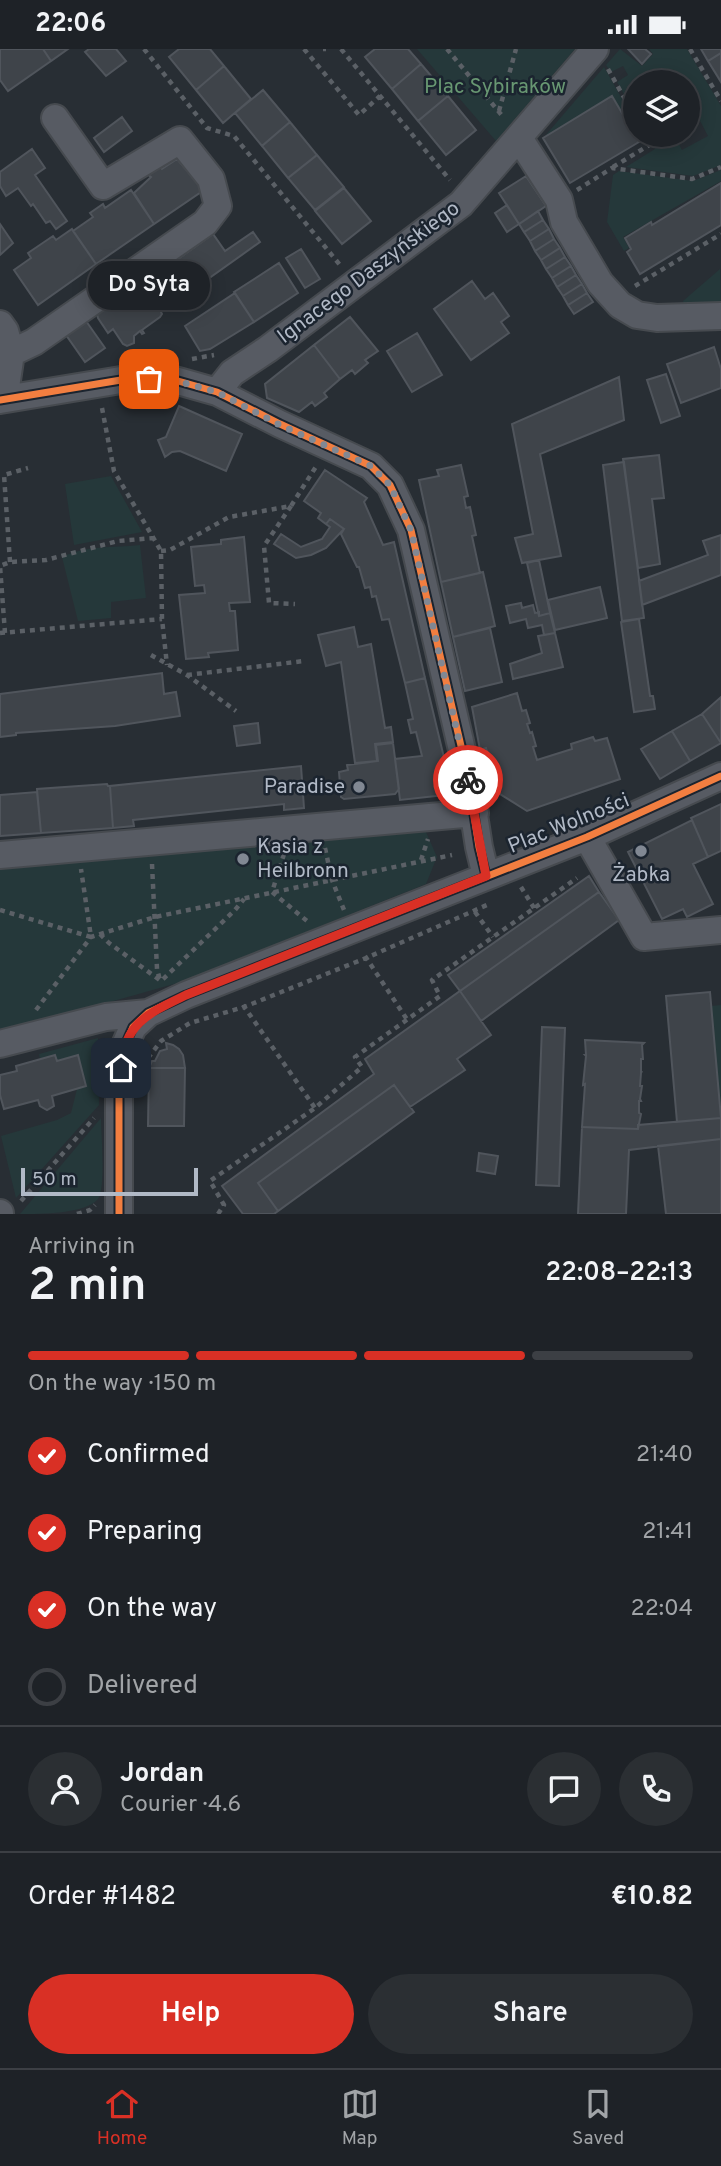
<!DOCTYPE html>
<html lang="en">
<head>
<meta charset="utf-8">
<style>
  :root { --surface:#1e2227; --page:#2b2f33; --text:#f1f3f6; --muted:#a1a4a7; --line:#3c3f44; --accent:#d93025 }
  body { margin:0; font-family:Overpass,sans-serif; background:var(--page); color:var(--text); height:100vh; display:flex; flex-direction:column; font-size:26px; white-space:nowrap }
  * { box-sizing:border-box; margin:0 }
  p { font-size:23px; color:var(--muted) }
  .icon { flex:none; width:38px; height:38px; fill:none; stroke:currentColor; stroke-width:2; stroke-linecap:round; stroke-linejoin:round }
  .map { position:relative; height:1165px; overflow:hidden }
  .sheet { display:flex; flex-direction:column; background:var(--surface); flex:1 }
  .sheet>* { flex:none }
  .tools { position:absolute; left:623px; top:21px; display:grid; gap:14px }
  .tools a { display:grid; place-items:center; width:77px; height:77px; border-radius:50%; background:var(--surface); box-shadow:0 4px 18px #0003,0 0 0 2px var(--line); font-size:35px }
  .scale { position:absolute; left:21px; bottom:18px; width:177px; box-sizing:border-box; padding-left:7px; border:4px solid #b1b9c6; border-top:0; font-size:19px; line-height:24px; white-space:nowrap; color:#b1b9c6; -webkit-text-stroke:5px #1b242f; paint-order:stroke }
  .pin { position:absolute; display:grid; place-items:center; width:60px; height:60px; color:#fff; margin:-30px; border-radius:14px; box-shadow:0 4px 10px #0006 }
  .courier { position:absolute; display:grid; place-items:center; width:70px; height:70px; margin:-35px; border:5px solid #d93025; border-radius:50%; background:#fff; color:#222; box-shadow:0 2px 9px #0007 }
  .bubble { position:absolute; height:49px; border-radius:24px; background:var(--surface); box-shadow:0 4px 18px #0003,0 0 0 2px var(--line); font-size:23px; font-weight:600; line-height:49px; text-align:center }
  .head em { font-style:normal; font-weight:600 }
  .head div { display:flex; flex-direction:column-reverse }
  .head { display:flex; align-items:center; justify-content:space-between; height:119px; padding:0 28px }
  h1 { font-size:46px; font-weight:600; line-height:52px }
  .bar { display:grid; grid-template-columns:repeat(4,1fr); gap:10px 7px; align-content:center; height:84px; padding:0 28px }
  .bar i { height:9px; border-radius:5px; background:var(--line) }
  .bar .current { background:var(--accent) }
  .bar p { grid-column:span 4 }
  .line { display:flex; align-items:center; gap:18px; padding:0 28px; border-top:2px solid var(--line) }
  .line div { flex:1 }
  .round { display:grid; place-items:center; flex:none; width:74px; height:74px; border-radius:37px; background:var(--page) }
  ol { padding:0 28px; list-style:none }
  li { display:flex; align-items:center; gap:21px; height:77px }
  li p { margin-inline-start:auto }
  li .icon { padding:7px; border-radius:50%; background:var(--accent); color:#fff; stroke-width:4 }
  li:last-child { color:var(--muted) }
  li i { width:38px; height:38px; border:4px solid var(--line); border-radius:50% }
  .button { display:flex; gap:14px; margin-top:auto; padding:14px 28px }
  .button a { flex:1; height:80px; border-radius:42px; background:var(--accent); color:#fff; font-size:28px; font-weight:600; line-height:80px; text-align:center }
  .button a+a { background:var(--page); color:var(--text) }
  .status { display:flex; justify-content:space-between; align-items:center; height:49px; padding:0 35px; background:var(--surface); direction:ltr }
  .status svg { height:19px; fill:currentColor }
  .dock { display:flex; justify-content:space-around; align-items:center; height:98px; border-top:2px solid var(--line); background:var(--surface); font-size:19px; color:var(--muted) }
  .dock a { display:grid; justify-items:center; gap:4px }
  .dock .current { color:var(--accent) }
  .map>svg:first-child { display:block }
  .green { fill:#25383a }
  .building { fill:#3f444a; stroke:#50555c; stroke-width:2 }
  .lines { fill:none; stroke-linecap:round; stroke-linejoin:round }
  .minor-casing { stroke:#464a4f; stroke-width:30 }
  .path { stroke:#5b6066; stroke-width:4.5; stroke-dasharray:5 5; stroke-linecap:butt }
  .minor { stroke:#575b63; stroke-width:26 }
  .cycleway-casing { stroke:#1b242f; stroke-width:11 }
  .cycleway { stroke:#f27e40; stroke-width:7 }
  .done { stroke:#818893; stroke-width:7; stroke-dasharray:0 12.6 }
  .route { stroke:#d93025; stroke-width:9 }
  .poi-dot { fill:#818893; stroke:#1b242f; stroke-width:2.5 }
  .labels { text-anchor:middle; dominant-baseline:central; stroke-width:5; stroke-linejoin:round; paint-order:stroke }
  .park-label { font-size:21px; fill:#689772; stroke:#1b242f }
  .street-label { font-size:21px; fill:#b1b9c6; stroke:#1b242f }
  .poi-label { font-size:21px; fill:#b1b9c6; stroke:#1b242f; text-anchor:end }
</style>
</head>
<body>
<div class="status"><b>22:06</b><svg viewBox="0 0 49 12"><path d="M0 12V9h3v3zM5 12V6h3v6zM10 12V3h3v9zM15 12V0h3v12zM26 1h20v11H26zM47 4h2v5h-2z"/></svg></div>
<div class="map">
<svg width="721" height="1165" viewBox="0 0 721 1165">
  <rect width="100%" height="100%" fill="#282e34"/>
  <path class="green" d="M417,0H575L496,92Z
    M620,0L642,17L653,5L649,0H687L721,57V116L693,127L626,118L655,100L647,86H674L682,101L708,87L688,49V33H635V65L617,33L628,26L623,17L611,23L606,16Z
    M604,18L635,73V86H643L645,89L639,93L611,47L545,87Z
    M721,121V132L623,188L629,199L624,202L607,173L613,126L619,122L693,132Z
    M720,220L721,256L684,258L683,252Z
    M111,427L142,483L74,496L65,435Z
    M140,496L146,549L111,553V569L78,572L62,508C87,496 113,499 140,496Z
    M426,783L437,808L426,835L181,933L0,984V817Z
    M721,956V1069L711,957Z
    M98,989L99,1056L16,1149L1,1087L57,1071L71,1064L77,1040L86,1037L78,1006L57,1012L40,1010L39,1005Z
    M101,1069C101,1084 106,1140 98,1150C85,1165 41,1165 20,1165Z"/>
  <path class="building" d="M0,0H43L51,12L8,42L0,31Z
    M43,0H68L51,12Z
    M89,0H116L126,12L106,27L85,3Z
    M179,0H210L224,17L196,41L169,8Z
    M375,0H408L421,15L392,40L365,8Z
    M628,0H645L651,5L642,15Z
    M701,0H721V4L708,12Z
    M721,4V33L708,12Z
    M421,15L448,47L418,72L392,40Z
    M224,17L251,50L223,74L196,41Z
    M263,41L290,73L262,97L235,64Z
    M448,47L476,81L446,106L418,72Z
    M612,47L639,93L570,134L543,89Z
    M122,68L132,82L104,103L94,89Z
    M290,73L317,106L288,129L262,97Z
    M32,100L45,119L35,126L67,172L56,180L50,172L46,174L33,155L31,157L18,139L6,147L0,137V123Z
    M317,106L344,138L315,161L288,129Z
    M177,110L204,141L154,175L134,144L151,128L147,125L159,116L162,120Z
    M526,127L546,157L519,175L499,144Z
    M721,134V176L640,225L627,203L631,200L625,189L651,173L652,176Z
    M344,139L371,172L342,195L315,162Z
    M131,141L154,175L96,215L73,182L93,168L90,164L103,155L105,159Z
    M507,156L519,175L507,183L495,164Z
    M538,162L543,171L524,183L519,175Z
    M543,171L549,180L530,192L524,183Z
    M0,175L13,194L0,206Z
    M72,180L96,215L38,256L14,221L31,209L28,204L53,187L56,191Z
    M549,180L554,190L535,202L530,192Z
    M253,183L260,193L177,252L161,226L180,213L178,210L213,185L225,202Z
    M554,190L560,199L541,211L535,202Z
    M560,199L565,208L546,220L541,211Z
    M301,200L320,230L305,239L286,209Z
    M565,208L571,217L552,229L546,220Z
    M279,214L298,244L254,273L234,243Z
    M571,217L576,226L557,238L552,229Z
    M576,226L582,235L563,247L557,238Z
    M472,232L485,250L493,244L509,267L501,273L509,284L471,311L434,260Z
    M582,235L587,244L568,256L563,247Z
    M138,241L149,253L154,250L162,265L160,268L142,281L144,284L142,285L140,282L134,287V294L127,297L123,295L113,280L108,284L98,269L97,265L114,252L117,255Z
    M235,244L254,273L210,300L200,302L185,277Z
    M587,244L593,253L574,265L568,256Z
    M350,268L378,302L365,311L368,314L355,325L352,321L340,330L314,296Z
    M86,272L105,299L85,313L66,286Z
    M417,284L442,326L412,343L387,302Z
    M314,296L340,330L324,344L327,348L315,357L312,353L299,363L267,349L265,335Z
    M714,298L721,320V339L681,354L667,315Z
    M666,325L680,367L661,374L647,331Z
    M619,328L624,371L540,405L561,507L522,514L515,489L533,485L512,375Z
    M179,357L242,385L226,422L180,402L172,403L165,408L158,391L166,388Z
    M659,406L664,449L652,450L660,515L638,519L623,410Z
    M624,413L644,569L622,572L603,416Z
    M461,416L468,447L464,448L466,459L470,458L476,486L472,487L480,524L441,533L419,431L439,427L437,421Z
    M325,421L367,449L364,453L383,496L394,493L425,629L405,634L389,570L382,571L376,547L372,548L370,538L365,539L359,518H357L341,485L344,480L330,470L326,475L318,469L321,464L304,452Z
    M330,470L344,480L326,499L311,506L296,509L274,495L281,485L301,498L322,490L330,478L326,475Z
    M721,486V526L642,556L639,532L708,506L703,492Z
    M244,488L250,553L229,554L230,562H235L238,601L208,604L209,608L186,610L179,546L205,544L204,536L195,537L191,498L221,495V491Z
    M539,511L550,564L539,567L527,514Z
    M483,523L495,577L453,588L441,533Z
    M600,538L607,569L555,581L548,551Z
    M521,554L522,559L533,556L535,564L539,563V567L550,564L555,584L544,586L542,576L528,579L526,570L510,574L506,557Z
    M639,570L650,647H653L655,660L634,663L621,573Z
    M354,578L358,598L371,595L385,679L391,678L393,693L375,695L377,712L355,714L341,613L326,617L318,586Z
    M490,579L502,633L465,642L453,588Z
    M555,584L563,618L513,630L510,615L542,604L538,587Z
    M162,624L164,645L176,643L180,667L115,677L16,684V686L0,688V645Z
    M425,629L451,738L445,746L400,751L395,710L422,707L416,683L411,684L408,671L413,670L405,634Z
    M517,644L522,662L526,661L530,674L527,675L530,684L532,683L536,697L533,698L537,711L572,700L571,695L593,688L595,692L607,689L620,730L527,762L500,745L486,699L480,701L472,658Z
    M721,648V694L702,665Z
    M702,665L721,694L690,712L672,682Z
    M258,674L260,694L237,697L234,677Z
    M672,682L690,712L660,730L641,700Z
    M393,694L399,740L395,745L344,750L341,748L339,723L348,721L347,716L378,712L376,696Z
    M301,717L304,759L284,761V755L133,771L134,777L113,779L110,737Z
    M107,735L108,737H110L113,779L41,784L37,740Z
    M37,743L41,784L0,787V746Z
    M721,755V802L708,808L691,769Z
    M692,771L708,808L693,815L713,855L687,868L683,860L662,870L628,803Z
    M589,827L599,843L460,942L448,926Z
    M599,843L619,871L481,972L460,942Z
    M460,942L491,986L457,1010L465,1021L410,1058L394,1036L258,1134L278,1162L274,1165H243L222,1137L374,1025L365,1010Z
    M710,943L721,1069L677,1073L666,947Z
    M542,978L565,979L559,1137L536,1136Z
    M585,991L644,994L642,996L643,1010H641V1023L642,1022L641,1024L640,1037H642L640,1050L641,1052H639V1064L641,1065L638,1080L582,1078L585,1035L583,1036L586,1007L585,1006H586Z
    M166,994L173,996L179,1000L183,1006L185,1019H149L152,1012H155L160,1002L167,1000Z
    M55,1006L57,1012L78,1006L86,1037L52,1047L54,1057L47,1061L40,1057L38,1051L4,1060L0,1046V1026L17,1022L16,1017Z
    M149,1019H185L184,1077H148Z
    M394,1036L414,1063L278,1162L258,1134Z
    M721,1069V1090L629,1101L626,1165H578L582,1078L638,1080V1076Z
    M721,1090V1165H666L658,1097Z
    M479,1104L498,1107L495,1125L477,1122Z"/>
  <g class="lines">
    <defs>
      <path id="minor" d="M519,89L559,151L564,173L600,234L620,256L637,266L657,269L721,267
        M0,275L5,282L11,304
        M217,343L232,324L268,300L461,155L595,0
        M9,349L6,338L11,304L34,293L205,174L218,157L211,130L180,91L103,137L55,69
        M0,351L127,330H171L217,343L280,375L371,417L390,436L411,481L468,727L479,798L486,827
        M587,788L644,888L721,881
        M0,806L475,764
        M0,995L106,968L148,964
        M0,1164V1165
        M119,1165V1034L122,1003L133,978L148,964L186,946L587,788L721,727"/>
    </defs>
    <use href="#minor" class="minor-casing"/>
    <path class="path" d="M144,0L207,79L234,87L340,216
      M304,0L359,66L380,47
      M323,0H326
      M341,0L450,131
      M447,0L504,69
      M690,0L721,52
      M608,20L635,68
      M499,62L516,0
      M613,118L651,95L646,86
      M577,141L612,119L692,130L721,118
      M635,237L721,185
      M192,310L214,306
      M102,359L114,422L161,502L162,570L167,616
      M291,457L264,497L269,554L295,555
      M161,502L170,501L229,468L291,457L317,416
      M10,513L4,426L28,419
      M0,584L162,570
      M5,584L0,517L10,513L46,511L118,492L154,489
      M151,606L187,626L236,662
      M187,626L304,612
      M325,799L332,831L344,861
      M284,805L272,843L307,872
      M421,811L428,790
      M152,815L157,920L160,931
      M521,838L534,859
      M0,861L91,888L81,820
      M475,863L493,888
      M100,885L109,894L161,932L235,861L244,850
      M365,907L408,972
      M243,956L315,1059
      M36,961L91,888L155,868L452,806
      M148,1009L161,992L190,974L244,958L366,909L487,856
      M21,1152L94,1069
      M77,1165L90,1161L95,1156
      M218,1165L224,1156L210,1132L315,1059L362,1018L355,1008L440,947L432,931L577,829"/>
    <use href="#minor" class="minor"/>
    <defs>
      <path id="cycleway" d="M0,351L127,330H171L217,343L280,375L371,417L390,436L411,481L468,727L479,798L486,827
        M119,1165V1034L122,1003L133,978L148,964L186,946L587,788L721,727"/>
    </defs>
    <use href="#cycleway" class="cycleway-casing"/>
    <use href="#cycleway" class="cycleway"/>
  </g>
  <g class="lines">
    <path class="done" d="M149,330H170L217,343L280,376L371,417L390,436L411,481L468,731"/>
    <path class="route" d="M121,1019C124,974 149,964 186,946L486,827L468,731"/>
  </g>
  <g class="poi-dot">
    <circle cx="359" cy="738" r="7"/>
    <circle cx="641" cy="802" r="7"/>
    <circle cx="243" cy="810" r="7"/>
  </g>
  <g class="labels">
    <g class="park-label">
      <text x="495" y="38">Plac Sybiraków</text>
    </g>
    <g class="street-label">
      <text transform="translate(369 224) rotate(-37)">Ignacego Daszyńskiego</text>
      <text transform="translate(569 775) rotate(-22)">Plac Wolności</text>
    </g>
    <g class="poi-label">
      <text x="345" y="738">Paradise</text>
      <text x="257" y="798" text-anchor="start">Kasia z<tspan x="257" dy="24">Heilbronn</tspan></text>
      <text x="641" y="826" text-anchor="middle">Żabka</text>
    </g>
  </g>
</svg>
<div class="tools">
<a><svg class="icon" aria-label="layers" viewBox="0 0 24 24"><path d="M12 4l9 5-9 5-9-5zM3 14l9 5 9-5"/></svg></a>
</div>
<div class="scale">50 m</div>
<div class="pin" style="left:149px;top:330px;background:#ea580c"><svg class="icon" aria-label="bag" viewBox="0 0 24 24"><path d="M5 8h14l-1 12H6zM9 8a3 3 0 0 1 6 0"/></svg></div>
<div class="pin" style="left:121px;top:1019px;background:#1f2937"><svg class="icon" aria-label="home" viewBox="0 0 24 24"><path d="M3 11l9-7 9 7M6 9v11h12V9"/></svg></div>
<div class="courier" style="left:468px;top:731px"><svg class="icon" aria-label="bike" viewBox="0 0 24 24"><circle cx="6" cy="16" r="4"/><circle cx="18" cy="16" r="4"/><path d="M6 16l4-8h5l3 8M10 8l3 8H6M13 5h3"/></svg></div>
<div class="bubble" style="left:88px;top:212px;width:122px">Do Syta</div>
</div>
<section class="sheet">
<div class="head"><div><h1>2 min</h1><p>Arriving in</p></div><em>22:08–22:13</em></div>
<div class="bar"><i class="current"></i><i class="current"></i><i class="current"></i><i></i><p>On the way · 150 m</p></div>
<ol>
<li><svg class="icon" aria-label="check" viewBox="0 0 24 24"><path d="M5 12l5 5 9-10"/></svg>Confirmed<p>21:40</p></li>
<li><svg class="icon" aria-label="check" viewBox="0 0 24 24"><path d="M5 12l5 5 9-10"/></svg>Preparing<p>21:41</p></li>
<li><svg class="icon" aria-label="check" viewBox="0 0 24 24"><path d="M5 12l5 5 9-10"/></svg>On the way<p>22:04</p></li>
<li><i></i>Delivered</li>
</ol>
<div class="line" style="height:126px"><a class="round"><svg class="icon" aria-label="person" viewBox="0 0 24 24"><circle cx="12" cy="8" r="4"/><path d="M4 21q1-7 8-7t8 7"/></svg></a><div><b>Jordan</b><p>Courier · 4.6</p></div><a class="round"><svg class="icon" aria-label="chat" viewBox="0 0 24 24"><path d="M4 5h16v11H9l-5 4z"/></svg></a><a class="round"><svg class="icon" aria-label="phone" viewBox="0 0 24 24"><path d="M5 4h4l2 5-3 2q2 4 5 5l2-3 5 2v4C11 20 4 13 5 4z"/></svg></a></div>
<div class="line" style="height:91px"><div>Order #1482</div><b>€10.82</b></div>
<div class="button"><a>Help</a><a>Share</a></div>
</section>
<nav class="dock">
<a class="current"><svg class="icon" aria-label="home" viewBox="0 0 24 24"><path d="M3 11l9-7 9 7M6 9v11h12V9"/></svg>Home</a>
<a><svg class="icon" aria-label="map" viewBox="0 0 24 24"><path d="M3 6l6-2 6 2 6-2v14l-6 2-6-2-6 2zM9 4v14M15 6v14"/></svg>Map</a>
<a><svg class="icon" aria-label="saved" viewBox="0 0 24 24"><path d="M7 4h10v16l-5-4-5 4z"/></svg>Saved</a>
</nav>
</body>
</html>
